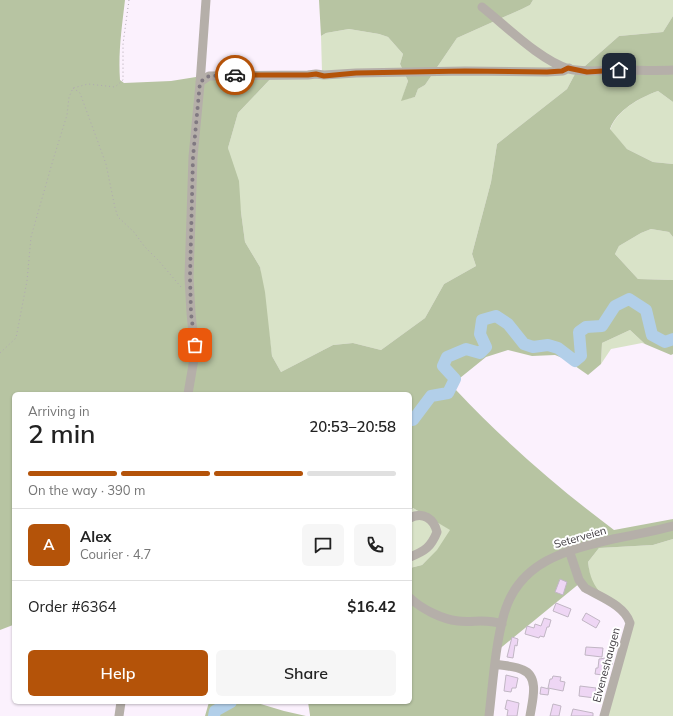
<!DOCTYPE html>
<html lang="en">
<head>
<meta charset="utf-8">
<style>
  :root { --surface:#fff; --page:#f6f6f6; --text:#222; --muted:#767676; --line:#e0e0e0; --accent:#b45309 }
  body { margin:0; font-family:Mulish,sans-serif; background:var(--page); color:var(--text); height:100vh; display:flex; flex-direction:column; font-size:15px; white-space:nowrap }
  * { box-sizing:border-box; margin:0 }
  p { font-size:13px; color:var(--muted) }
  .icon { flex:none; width:22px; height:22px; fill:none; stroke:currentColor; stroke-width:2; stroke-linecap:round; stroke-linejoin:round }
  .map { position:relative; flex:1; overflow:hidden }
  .panel { position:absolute; left:12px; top:392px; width:400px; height:312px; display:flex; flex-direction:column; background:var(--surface); border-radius:6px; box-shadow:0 1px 3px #0004 }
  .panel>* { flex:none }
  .pin { position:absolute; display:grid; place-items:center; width:34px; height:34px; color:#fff; margin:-17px; border-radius:8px; box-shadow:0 2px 6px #0006 }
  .courier { position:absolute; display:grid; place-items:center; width:40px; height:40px; margin:-20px; border:3px solid #b45309; border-radius:50%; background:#fff; color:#222; box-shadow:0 1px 5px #0007 }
  .head em { font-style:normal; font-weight:600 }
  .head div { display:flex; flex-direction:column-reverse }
  .head { display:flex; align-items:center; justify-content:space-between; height:68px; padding:0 16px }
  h1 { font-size:26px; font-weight:600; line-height:30px }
  .bar { display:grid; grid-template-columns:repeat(4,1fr); gap:6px 4px; align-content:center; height:48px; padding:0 16px }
  .bar i { height:5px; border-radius:3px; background:var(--line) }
  .bar .active { background:var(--accent) }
  .bar p { grid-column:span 4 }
  .line { display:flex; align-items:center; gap:10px; padding:0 16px; border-top:1px solid var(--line) }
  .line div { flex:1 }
  .round { display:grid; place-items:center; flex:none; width:42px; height:42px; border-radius:6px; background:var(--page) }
  .button { display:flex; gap:8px; margin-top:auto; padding:8px 16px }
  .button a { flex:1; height:46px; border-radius:6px; background:var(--accent); color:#fff; font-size:16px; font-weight:600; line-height:46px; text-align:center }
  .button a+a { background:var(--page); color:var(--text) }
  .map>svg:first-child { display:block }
  .green { fill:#d9e3c8 }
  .forest { fill:#b7c4a2 }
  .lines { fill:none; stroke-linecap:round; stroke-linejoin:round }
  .river { stroke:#b2cfe9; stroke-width:12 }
  .building { fill:#eed6f4; stroke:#c1b6c4 }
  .path { stroke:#b0a8b2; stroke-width:1; stroke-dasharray:1 3; stroke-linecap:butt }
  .minor { stroke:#b5afa9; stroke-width:9 }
  .done { stroke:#807981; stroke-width:4; stroke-dasharray:0 7.2 }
  .route { stroke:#b45309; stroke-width:5 }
  .labels { text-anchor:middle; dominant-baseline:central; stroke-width:4; stroke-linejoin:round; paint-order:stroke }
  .street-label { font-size:11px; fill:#3d393e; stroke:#fff }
</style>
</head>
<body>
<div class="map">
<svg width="673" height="716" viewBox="0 0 673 716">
  <rect width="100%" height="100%" fill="#fbf1fd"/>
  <path class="green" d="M533,0H673V16L663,32L619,36L585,66L576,72L567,89L497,144L491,182L472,254L476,266L444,284L425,318L381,350L353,343L333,345L281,372L272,356L260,267L245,242L241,212L228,148L238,113L275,74L322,72L321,36L326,33L349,29L379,34L388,37L403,54L400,64L408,81L402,100L415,97L418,89L425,85L457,38L522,9L530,5Z
    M658,91L673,102V164L653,162L627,149L610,130C617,110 639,98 658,91Z
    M651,229L669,232L673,237V280L638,279L615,254L619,246L641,233Z
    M630,330L645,344L642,343L611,349L601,364L602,343Z
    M413,508L451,530L438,550L422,565L410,568V513Z
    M673,539V716H605L631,624L595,588L590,578L588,562L599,548L653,545Z"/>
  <path class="forest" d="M0,0H125C122,26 118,53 120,80L124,83L171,81L196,77L275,74L238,113L228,148L239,181L241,212L245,242L260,267L265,292L272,356L281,372L333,345L353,343L381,350L425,318L444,284L476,266L472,254L491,182L497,144L567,89L576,72L585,66L619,36L663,32L673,16V102L658,91C639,98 617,110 610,129L627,149L653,162L673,164V237L669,232L651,229L641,233L619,246L615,254L638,279L673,280V354L671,355L645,344L630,330L602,343L601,364L588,375L565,359L555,355L532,356L508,350L486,357L460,378L456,386V390C504,441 558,488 614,530L673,519V539L653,545L599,548L588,562C590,578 593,584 603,596L580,583L497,651L487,716H310V715L308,702H410V568L422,565L437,550L450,530L413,508L410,513V394H14V622L13,625L0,630Z
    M319,0H533L530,5L522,9L457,38L425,85L418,89L415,97L401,101L408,81L400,64L403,54L388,37L379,34L349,29L326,33L321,36Z
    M209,702H254L284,711L306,716H205Z"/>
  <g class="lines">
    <path class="river" d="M410,420H413L431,396L448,393L455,379L443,366L447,357L466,349L480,353L486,347L480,334L482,320L496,316L508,324L524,344L533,347L548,345L558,348L575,361L581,356L579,332L586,327L602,326L615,306L629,299L646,310L652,335L665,342L673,339
      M214,716L215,711L231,702"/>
  </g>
  <path class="building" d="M560,579L567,582L563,595L555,592Z
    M556,603L571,609L568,617L553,611Z
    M586,613L600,621L596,628L582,620Z
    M544,618L551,620L549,627H547L544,637L540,636L539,638L525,634L527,626L534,628L535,624L541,626Z
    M512,637L518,639L517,646L515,645L513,658L507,657Z
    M586,647L603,648L602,657L585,655Z
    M613,657L612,665H604L603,675L595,674L596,668H598L599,659Z
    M506,675L518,678L516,688H512L511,692L504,691Z
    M553,676L561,677L560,681L565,682L563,691L548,688L550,679H552Z
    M580,686L596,688L595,698L579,696Z
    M541,687L549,689L548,695L540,694Z
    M507,700L519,703L517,716H507L508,710L505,709Z
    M553,704L561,706L559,716H550Z
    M573,709L593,713V716H571Z"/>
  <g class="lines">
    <path class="path" d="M73,88L80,93L106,164L115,208L118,217L134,232L144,246L158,260L181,287
      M0,353L16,338L27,281L31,237L53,160L67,115L69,97L73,88L88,84L115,87L123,80V44L129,0"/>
    <path class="minor" d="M482,7C506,26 541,61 569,69C587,73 603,70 621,70C638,70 656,71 673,70
      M200,82L209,76L308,75L316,74L324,75L356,73L465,71L547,72L563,71L569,68
      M188,394L195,353L191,313L189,277L193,157L200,84L206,0
      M410,518C423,511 434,519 437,532C431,547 425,551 410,557
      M569,550L579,580L585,588C600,597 624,605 630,623L604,716
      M410,598C422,609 441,619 458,621C474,623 484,618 502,624
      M495,664C504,666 515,666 523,670C540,677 532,702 530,716
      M119,716L121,702
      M489,716C493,682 495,647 504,614C519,561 567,550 613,539C633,535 653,531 673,526"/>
  </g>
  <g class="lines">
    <path class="done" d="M195,345L191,313L190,277L193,157L200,82L209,76L235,75"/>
    <path class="route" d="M235,75H308L316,74L324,76L356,73L465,71L547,72L562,71L568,68L587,72L619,70"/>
  </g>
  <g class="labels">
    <g class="street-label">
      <text transform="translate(580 537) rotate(-16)">Seterveien</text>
      <text transform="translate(606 665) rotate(-75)">Elveneshaugen</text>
    </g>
  </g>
</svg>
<div class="pin" style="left:195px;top:345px;background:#ea580c"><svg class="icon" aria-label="bag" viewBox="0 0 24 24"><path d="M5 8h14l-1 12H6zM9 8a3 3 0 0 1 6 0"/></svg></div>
<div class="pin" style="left:619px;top:70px;background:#1f2937"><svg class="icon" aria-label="home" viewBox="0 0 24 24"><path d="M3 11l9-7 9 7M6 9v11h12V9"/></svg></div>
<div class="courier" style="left:235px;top:75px"><svg class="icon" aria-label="car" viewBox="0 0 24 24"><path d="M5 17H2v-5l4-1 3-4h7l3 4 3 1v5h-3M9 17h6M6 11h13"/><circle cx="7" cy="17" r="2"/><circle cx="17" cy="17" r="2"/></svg></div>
<section class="panel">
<div class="head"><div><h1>2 min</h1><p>Arriving in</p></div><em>20:53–20:58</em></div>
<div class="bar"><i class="active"></i><i class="active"></i><i class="active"></i><i></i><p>On the way · 390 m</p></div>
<div class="line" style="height:72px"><b class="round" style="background:var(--accent);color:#fff">A</b><div><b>Alex</b><p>Courier · 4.7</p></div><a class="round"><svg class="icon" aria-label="chat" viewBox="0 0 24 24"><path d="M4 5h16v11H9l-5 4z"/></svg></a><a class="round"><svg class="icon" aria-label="phone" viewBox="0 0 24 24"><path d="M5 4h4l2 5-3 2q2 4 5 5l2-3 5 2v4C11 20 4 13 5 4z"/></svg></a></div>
<div class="line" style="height:52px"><div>Order #6364</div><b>$16.42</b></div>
<div class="button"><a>Help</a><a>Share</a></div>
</section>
</div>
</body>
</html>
